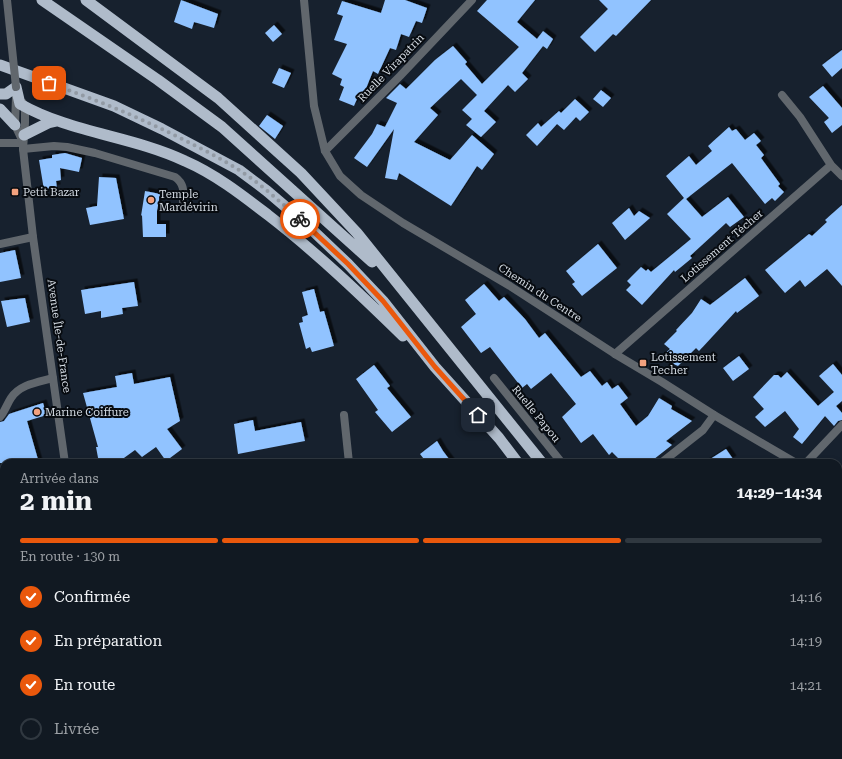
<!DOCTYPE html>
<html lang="fr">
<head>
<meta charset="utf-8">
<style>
  :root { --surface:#111922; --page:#1a222a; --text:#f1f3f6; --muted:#9ca0a5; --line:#303840; --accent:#ea580c }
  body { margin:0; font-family:"Roboto Serif",serif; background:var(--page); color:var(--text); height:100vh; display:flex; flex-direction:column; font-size:15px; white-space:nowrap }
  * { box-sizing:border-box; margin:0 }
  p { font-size:13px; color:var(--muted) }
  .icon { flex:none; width:22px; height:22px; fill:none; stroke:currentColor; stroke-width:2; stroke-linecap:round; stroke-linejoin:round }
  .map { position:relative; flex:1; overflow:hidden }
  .sheet { position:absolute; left:0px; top:459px; width:842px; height:300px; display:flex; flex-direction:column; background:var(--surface); border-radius:12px 12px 0 0; box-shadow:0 2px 6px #0003,0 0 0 1px var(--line) }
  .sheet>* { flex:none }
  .pin { position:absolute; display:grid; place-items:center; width:34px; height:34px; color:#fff; margin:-17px; border-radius:8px; box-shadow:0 2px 6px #0006 }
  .courier { position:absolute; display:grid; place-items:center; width:40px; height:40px; margin:-20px; border:3px solid #ea580c; border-radius:50%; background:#fff; color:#222; box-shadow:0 1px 5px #0007 }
  .headline em { font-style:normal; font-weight:700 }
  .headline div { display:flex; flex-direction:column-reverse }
  .headline { display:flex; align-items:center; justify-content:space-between; height:68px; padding:0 20px }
  h1 { font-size:26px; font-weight:700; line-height:30px }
  .bar { display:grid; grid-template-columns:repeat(4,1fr); gap:6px 4px; align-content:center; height:48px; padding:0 20px }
  .bar i { height:5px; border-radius:3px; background:var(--line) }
  .bar .current { background:var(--accent) }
  .bar p { grid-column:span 4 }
  ol { padding:0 20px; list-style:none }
  li { display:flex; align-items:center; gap:12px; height:44px }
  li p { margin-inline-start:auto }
  li .icon { padding:4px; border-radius:50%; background:var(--accent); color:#fff; stroke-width:4 }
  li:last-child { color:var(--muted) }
  li i { width:22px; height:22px; border:2px solid var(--line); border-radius:50% }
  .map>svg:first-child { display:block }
  .building { fill:#91c3ff; filter:url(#shadow) }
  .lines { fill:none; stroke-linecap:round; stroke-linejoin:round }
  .minor { stroke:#61676d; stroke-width:8 }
  .tertiary { stroke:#61676d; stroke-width:8 }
  .trunk { stroke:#afbbca; stroke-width:11 }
  .tertiary-bridge { stroke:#61676d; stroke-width:8 }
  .done { stroke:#929aa4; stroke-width:4; stroke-dasharray:0 7.2 }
  .route { stroke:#ea580c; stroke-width:5 }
  .poi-dot { fill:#f2a17e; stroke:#070b10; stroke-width:1.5 }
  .labels { text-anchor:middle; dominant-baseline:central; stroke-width:4; stroke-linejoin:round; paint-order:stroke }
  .street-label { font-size:11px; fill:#d4dbe3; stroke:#070b10 }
  .poi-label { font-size:11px; fill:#d4dbe3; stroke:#070b10; text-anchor:start }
</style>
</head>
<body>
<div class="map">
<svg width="842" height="759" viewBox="0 0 842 759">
  <defs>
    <filter id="shadow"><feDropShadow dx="3.5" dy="-3.5" stdDeviation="0" flood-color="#0009"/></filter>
  </defs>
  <rect width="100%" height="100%" fill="#17212e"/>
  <path class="building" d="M181,0L218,14L214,28L194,22L192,29L174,22Z
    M385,0H405L427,8L422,23L416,21L409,37L401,34L396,50L390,48L378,74L373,71L363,96L359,94L354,106L339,100L344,87L340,85L342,79L332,74L347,44L334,40L343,16L337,14L342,1L381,13Z
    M487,0H535L517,22L537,39L543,31L553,39L547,49L543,46L522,73L528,79L515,92L508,85L484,111L496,122L481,137L466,125L472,119L462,110L477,95L461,79L430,108L438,115L414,142L450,160L472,135L494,154L482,170L477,166L451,206L399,173L397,180L385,178L394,129L367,167L354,158L372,134L377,124L385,127L397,103L386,98L400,84L406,89L435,60L453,46L467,62L465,64L482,84L519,47L477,11Z
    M599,0H651L616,36L613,34L595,52L580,37L608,9Z
    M274,25L282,34L273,42L265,33Z
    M842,50V68L832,77L822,65Z
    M279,68L291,73L284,88L272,83Z
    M823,86L842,108V125L832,133L824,122L829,118L809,97Z
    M601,90L611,98L603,107L593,99Z
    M575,99L589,112L580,121L576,117L564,130L557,124L537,146L526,135L538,123L541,127L559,111L561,113Z
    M267,115L283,126L275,139L259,126Z
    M729,127L732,131L736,129L745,140L754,133L761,141L756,145L764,155L761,158L780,184L778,186L784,192L775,201L772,198L765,204L732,163L686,199L702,217L728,197L744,217L730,227L726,223L690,256L692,258L675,272L674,270L642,305L626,290L631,285L627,281L641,267L646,271L648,269L651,272L691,239L667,214L684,198L666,176L689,156L696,165L712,151L708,146Z
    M65,153L82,158L79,172L60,168L61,180L56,181L57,188L44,190L39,160L52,158V155Z
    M99,177L116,178L124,219L90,225L86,208L97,206Z
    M145,191L160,194L157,211V224H166V237H143L142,215L141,216Z
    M842,205V286L827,269L805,287L800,280L785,293L765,270L809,234L812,236L827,222L825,220Z
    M629,208L634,216L639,211L650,218L625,240L612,223Z
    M598,244L617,268L582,296L572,284L575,282L566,271Z
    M15,250L21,278L0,282V253Z
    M745,278L759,296L737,313L736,311L699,351L696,348L678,366L660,358L670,349L664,344L677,331L676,330L692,313L701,299L710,305Z
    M134,282L138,306L122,308L123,314L101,318V311L85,314L81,290Z
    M484,284L499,301L504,297L525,319L539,338L545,333L581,377L590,371L602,386L607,382L612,389L618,385L628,398L620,404L636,426L648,416L659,398L672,406L671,409L692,421L666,441L672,445L649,463H623L612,452L609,455L593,434L581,443L562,417L576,404L551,373L531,389L527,384L522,388L490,347L481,353L461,327L476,314L465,300Z
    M314,289L320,312L324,311L334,346L312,352L310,347L306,349L299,323L303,322L302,317L308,315L302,292Z
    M25,298L30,322L7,327L1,301Z
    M739,356L749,369L733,381L723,368Z
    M833,364L842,375V401L836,406L842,413V420L838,421L834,426L825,416L802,444L793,437L799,429L785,411L765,427L755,417L764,409L753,397L774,375H778L781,378L787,372L818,406L834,392L819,376Z
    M374,365L390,386L387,388L411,417L392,432L375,412L378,410L356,379Z
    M132,373L134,384L170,377L180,421L167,429L182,449L166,461L156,447L142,457L135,450L117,463H99L96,447H98L83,393L117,387L115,376Z
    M43,403L47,415L27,421L39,463H0V422L4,421L9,414Z
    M253,420L255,431L301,422L305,441L238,454L234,424Z
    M437,441L443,451L452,463H427L420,454Z
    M726,449L733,459L727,463H704Z"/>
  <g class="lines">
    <path class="minor" d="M782,95L800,117L831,165
      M0,143H23
      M23,149L54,146L67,147L95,153L175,177C186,185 183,194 183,205
      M325,151L400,76L472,0
      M0,244L33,237
      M615,354L831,165L842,176
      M494,378L562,463
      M344,415L349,463
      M0,417C5,411 7,404 11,398C20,384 39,382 53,378
      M661,463L703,430L714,415
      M806,463L842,425
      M0,654L4,653
      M838,752L842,745
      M0,754L4,753
      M372,755V759
      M284,759L288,755
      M592,759L595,755"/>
    <path class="tertiary" d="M304,0L314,106L325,151L340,176L361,195L403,223L510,286L615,354L662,382L714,415L796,463
      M16,97L15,125L23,142
      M23,103L25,107V123L23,149L33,237L65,463
      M838,489L842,492
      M105,755V759"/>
    <path class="trunk" d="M42,0L158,80L222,127L372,262
      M86,0L218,98L301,173L357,233L542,463
      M0,65L114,106L162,129L239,170L267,191L308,226L348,264L383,301L435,367L499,438L518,463
      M0,94H6L16,87L20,104C71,133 132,136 185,161C215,174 242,195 268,215C316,252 360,294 403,336
      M0,109L15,125
      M24,135L48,123L57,121
      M750,755L753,759
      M775,755L778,759"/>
    <path class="tertiary-bridge" d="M7,0L16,87"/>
  </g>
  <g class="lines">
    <path class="done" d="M49,83C97,100 141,118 186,141C204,150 222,159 239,170C261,184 280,202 300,219"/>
    <path class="route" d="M300,219L348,264L383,301L435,367L478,415"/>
  </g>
  <g class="poi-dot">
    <rect x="11" y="188" width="8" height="8" rx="2"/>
    <circle cx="151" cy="200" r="4"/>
    <rect x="639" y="359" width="8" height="8" rx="2"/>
    <circle cx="37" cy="412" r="4"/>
  </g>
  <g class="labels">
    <g class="street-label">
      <text transform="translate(391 68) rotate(-46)">Ruelle Virapatrin</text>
      <text transform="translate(722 246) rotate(-41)">Lotissement Técher</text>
      <text transform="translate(540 293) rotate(33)">Chemin du Centre</text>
      <text transform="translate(59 336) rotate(82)">Avenue Île-de-France</text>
      <text transform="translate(536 414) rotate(51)">Ruelle Papou</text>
    </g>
    <g class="poi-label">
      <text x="23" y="192">Petit Bazar</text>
      <text x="159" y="194">Temple<tspan x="159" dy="13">Mardévirin</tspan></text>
      <text x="651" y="357">Lotissement<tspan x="651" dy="13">Techer</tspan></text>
      <text x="45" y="412">Marine Coiffure</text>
    </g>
  </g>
</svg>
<div class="pin" style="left:49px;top:83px;background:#ea580c"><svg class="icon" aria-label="bag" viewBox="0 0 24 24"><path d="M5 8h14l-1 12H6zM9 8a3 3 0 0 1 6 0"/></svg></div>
<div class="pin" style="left:478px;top:415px;background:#1f2937"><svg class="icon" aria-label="home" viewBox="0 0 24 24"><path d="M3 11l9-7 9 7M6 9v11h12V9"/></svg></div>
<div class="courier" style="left:300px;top:219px"><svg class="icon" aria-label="bike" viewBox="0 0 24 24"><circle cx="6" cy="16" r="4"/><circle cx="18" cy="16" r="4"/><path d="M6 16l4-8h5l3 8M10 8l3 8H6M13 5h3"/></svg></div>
<section class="sheet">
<div class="headline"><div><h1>2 min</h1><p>Arrivée dans</p></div><em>14:29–14:34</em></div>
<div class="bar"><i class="current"></i><i class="current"></i><i class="current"></i><i></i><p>En route · 130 m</p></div>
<ol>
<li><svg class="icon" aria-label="check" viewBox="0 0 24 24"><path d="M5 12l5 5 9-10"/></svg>Confirmée<p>14:16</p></li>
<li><svg class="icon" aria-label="check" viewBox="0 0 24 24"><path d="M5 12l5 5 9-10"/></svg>En préparation<p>14:19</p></li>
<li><svg class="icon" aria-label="check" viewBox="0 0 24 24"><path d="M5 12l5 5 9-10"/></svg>En route<p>14:21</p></li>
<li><i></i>Livrée</li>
</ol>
</section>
</div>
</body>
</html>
